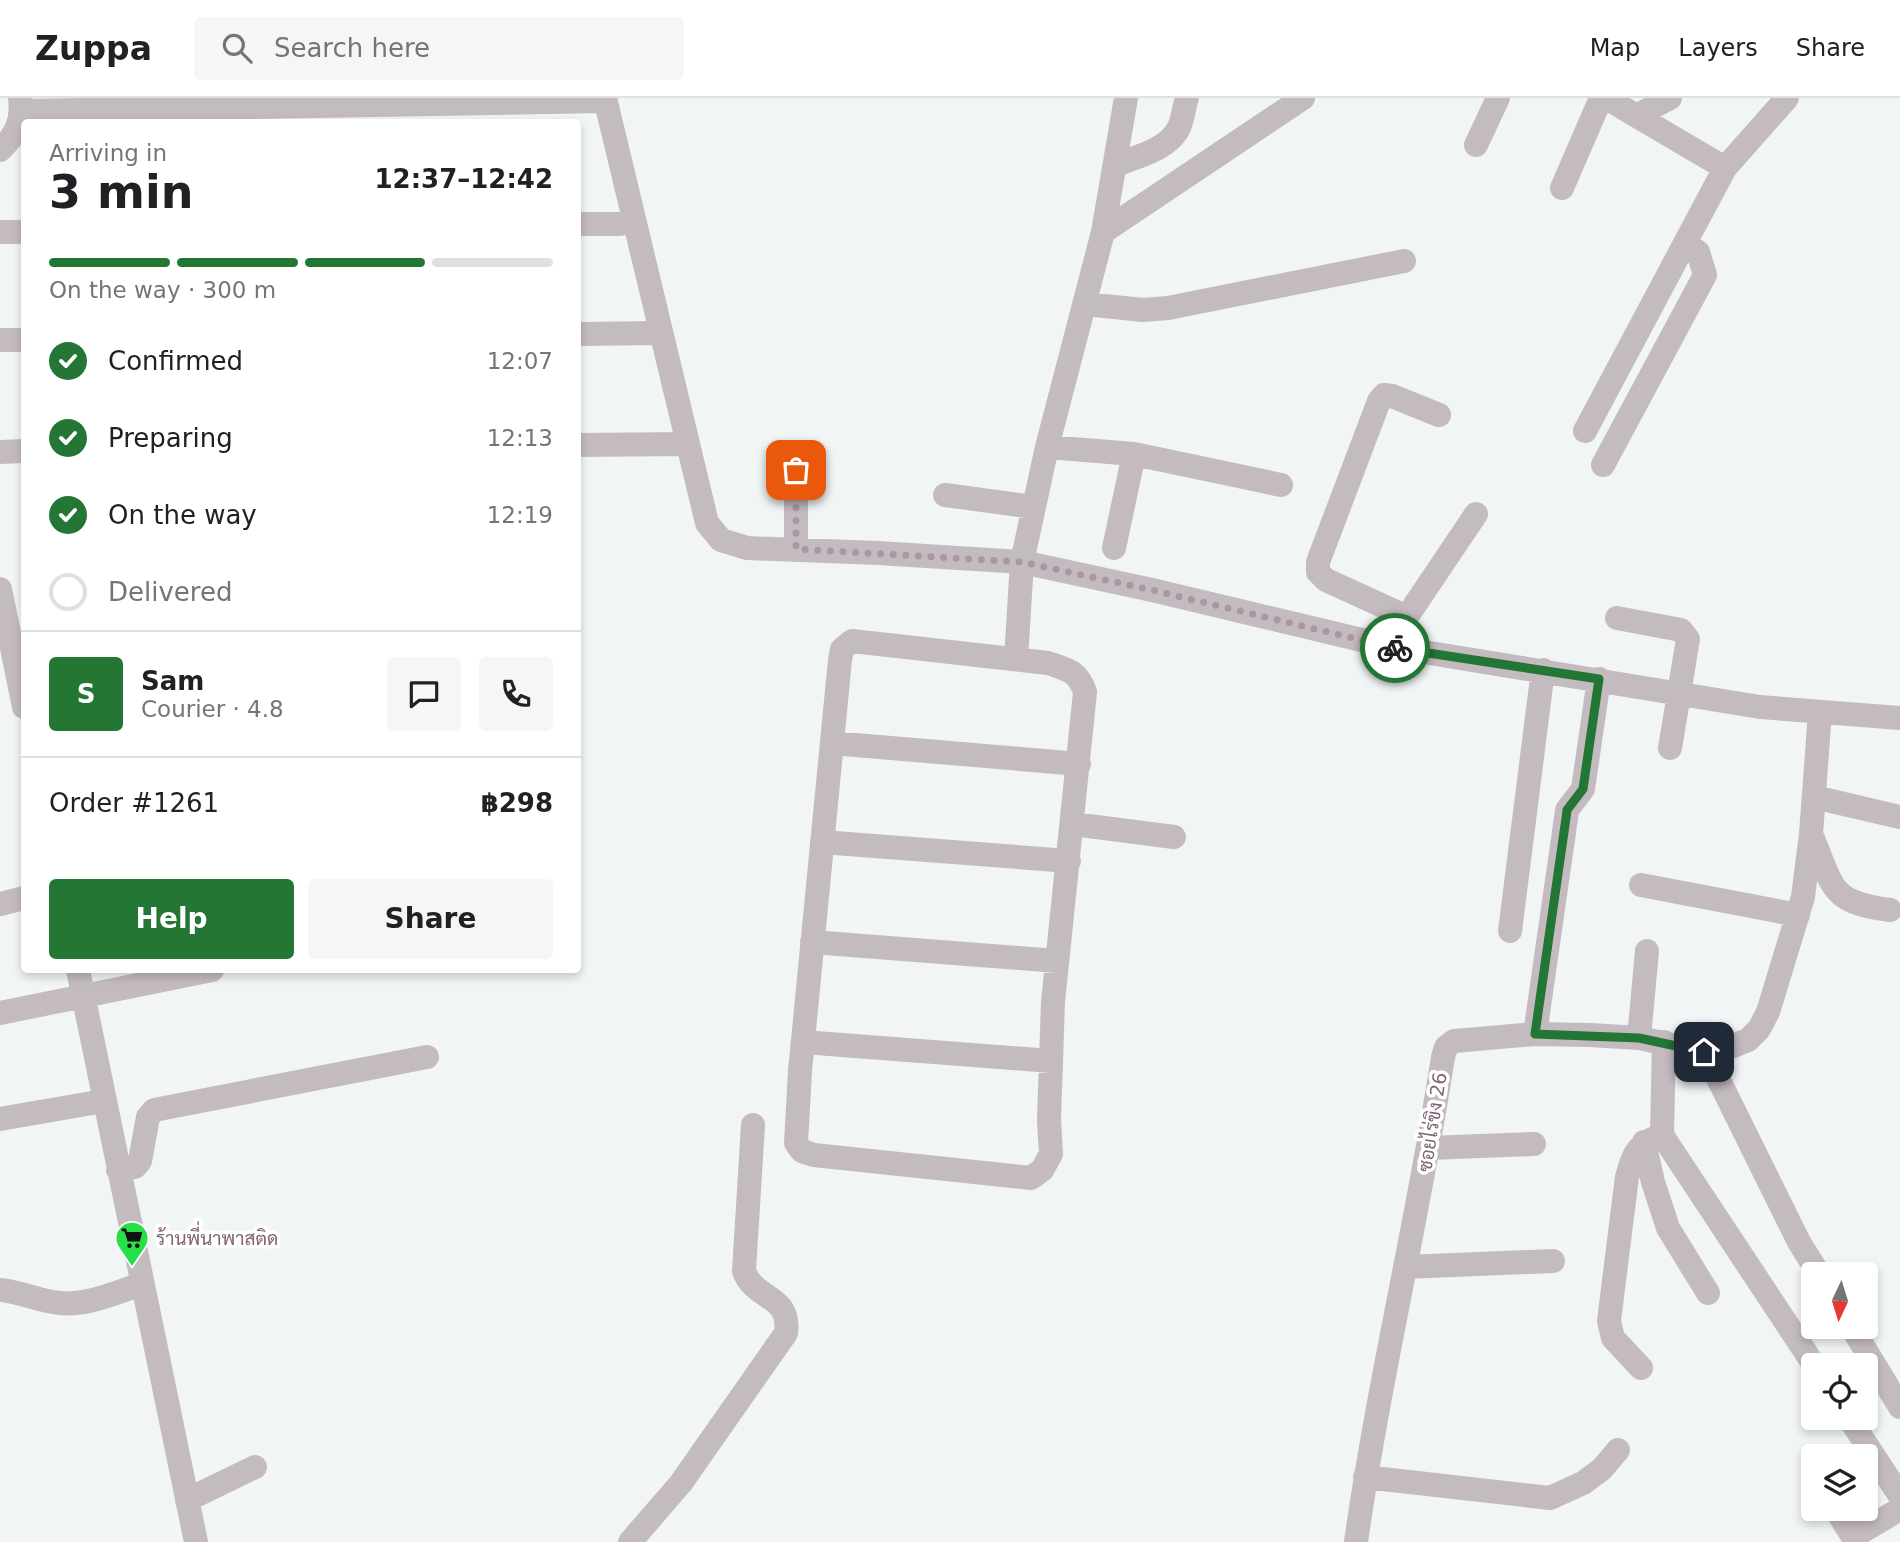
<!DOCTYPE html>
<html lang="en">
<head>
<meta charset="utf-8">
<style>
  :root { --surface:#fff; --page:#f6f6f6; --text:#202124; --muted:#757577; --line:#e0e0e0; --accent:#237634 }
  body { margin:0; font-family:"DejaVu Sans",Sarabun,sans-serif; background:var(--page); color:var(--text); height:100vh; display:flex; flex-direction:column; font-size:26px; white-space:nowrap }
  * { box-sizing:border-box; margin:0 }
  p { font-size:23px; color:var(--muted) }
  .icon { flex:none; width:38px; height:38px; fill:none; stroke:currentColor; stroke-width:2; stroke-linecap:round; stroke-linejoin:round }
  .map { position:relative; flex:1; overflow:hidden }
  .side { position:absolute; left:21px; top:21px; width:560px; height:854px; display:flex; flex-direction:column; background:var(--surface); border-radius:7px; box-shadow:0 4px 10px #0003 }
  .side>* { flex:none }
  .needle { width:46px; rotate:184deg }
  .controls { position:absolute; left:1801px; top:1164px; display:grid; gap:14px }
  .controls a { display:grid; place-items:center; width:77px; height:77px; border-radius:7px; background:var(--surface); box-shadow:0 4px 10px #0003; font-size:35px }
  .pin { position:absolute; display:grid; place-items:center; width:60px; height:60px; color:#fff; margin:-30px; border-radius:14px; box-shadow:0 4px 10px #0006 }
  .courier { position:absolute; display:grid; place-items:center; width:70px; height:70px; margin:-35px; border:5px solid #237634; border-radius:50%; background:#fff; color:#222; box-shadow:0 2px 9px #0007 }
  .overview em { font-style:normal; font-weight:700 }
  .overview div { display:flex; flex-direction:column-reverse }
  .overview { display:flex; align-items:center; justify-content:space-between; height:119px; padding:0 28px }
  h1 { font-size:46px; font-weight:700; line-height:52px }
  .bar { display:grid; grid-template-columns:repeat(4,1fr); gap:10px 7px; align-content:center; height:84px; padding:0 28px }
  .bar i { height:9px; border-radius:5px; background:var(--line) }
  .bar .active { background:var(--accent) }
  .bar p { grid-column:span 4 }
  .line { display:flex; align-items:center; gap:18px; padding:0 28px; border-top:2px solid var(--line) }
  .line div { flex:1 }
  .round { display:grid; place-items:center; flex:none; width:74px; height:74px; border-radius:7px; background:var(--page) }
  ol { padding:0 28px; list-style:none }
  li { display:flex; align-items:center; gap:21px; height:77px }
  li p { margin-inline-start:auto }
  li .icon { padding:7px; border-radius:50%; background:var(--accent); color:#fff; stroke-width:4 }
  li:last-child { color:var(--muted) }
  li i { width:38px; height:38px; border:4px solid var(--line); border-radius:50% }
  .action { display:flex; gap:14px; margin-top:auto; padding:14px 28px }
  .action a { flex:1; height:80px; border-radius:7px; background:var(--accent); color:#fff; font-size:28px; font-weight:700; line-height:80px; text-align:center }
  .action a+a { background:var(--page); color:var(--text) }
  header { display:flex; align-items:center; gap:42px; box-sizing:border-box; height:98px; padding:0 35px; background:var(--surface); border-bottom:2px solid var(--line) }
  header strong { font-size:33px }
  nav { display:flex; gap:38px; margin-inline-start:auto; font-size:24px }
  .search { width:490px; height:63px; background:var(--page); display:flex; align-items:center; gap:18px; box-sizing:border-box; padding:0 24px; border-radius:7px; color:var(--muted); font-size:26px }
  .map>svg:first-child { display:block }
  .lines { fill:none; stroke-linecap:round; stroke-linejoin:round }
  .minor { stroke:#c4bbc0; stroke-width:24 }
  .done { stroke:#a997a2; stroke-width:7; stroke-dasharray:0 12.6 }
  .route { stroke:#237634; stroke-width:9 }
  .labels { text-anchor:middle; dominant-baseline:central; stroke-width:7; stroke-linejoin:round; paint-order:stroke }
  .street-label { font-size:19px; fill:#826476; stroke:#fff }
  .poi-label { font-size:19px; fill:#826476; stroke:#fff; text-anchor:start }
</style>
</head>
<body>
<header>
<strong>Zuppa</strong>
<div class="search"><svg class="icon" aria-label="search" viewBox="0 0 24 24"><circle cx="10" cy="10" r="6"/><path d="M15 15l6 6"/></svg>Search here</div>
<nav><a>Map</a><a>Layers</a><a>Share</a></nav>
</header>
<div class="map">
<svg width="1900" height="1444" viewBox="0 0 1900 1444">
  <rect width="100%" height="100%" fill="#f1f5f5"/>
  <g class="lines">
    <path class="minor" d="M605,0L707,425L721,442L747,450L878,455L1022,464L1152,492L1387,548L1760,609L1900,620
      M1606,0L1725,70
      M21,13L606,3
      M1638,17L1670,0
      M1476,47L1498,0
      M0,52C16,37 23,23 20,0
      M1115,67C1136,59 1171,51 1180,27C1183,19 1184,9 1187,0
      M1562,90L1601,0
      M578,126H620
      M0,134H24
      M1103,134L1303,0
      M1085,206L1143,212L1168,210L1404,163
      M578,236L661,235
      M0,242H24
      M1585,333L1725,70L1787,0
      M578,347L688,346
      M1047,349L1134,356L1281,387
      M0,354L24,353
      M1603,367L1705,177L1698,154L1685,145
      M945,397L1034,409
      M1114,450L1134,356
      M796,451V372
      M0,491L24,609
      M1407,519L1326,482L1318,474V464L1379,303L1384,297L1392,298L1439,317
      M1617,520L1681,532L1688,541L1670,650
      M1398,532L1476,416
      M852,543L1048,565C1068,572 1078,573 1085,594L1053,904L1049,1022L1051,1056L1042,1072L1031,1080L814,1057L802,1053L796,1045L800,973L840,562L842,551Z
      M1016,561L1022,464L1047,349L1103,134L1126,0
      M832,645L1079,666
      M1814,699L1900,719
      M1073,726L1174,739
      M1811,736C1834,789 1828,804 1890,812
      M822,744L1069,763
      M1641,787L1798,817
      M0,806L24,800
      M1510,833L1543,572
      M812,844L1057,863
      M78,872L196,1444
      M0,915L212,872
      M1535,936L1566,720L1567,712L1583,691L1599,581
      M1639,940L1647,853
      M803,944L1051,963
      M1664,944L1662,1037L1814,1267
      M1705,954L1799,1144L1819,1176
      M0,1021L104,1003
      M1644,1044L1653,1084L1668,1130L1708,1195
      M1429,1050L1534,1046
      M118,1072L135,1069L140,1063L148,1019L154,1012L427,959
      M1405,1169L1553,1163
      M0,1192C21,1194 39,1203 60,1205C87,1208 117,1194 142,1186
      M1851,1228L1900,1309
      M1641,1270L1613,1240L1609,1223L1627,1079C1634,1054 1637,1046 1662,1037
      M1849,1320L1900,1398
      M1365,1379L1550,1400L1583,1385L1602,1371L1618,1352
      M187,1402L255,1369
      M1835,1410L1856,1444
      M1853,1439L1900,1411
      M630,1444L681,1385L786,1235C791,1196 755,1203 744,1173L753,1027
      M1356,1444C1379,1281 1418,1122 1443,959L1446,949L1454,943L1535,936L1590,937L1639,940L1705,954L1733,948L1748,942L1759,931L1768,914L1803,799L1811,736L1820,614"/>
  </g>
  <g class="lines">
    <path class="done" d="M796,372V451L1022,464L1152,492L1395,550"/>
    <path class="route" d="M1395,550L1599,581L1583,691L1567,712L1566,720L1535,936L1639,940L1704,954"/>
  </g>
  <defs>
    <symbol id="supermarket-pin" viewBox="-11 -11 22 30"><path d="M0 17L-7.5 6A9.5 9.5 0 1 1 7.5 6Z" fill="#27df47" stroke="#fff"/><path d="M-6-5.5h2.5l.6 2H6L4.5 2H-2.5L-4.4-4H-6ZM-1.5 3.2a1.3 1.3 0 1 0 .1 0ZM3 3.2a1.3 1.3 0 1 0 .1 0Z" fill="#111"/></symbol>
  </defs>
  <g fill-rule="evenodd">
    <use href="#supermarket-pin" x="113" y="1121" width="38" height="52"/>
  </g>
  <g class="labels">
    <g class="street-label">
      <text transform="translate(1432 1024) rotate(-81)">ซอยไร่ขิง 26</text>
    </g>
    <g class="poi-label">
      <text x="156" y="1140">ร้านพี่นาพาสติด</text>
    </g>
  </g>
</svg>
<div class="controls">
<a><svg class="needle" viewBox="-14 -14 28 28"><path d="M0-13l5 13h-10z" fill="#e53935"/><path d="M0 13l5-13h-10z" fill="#757577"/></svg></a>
<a><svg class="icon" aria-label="locate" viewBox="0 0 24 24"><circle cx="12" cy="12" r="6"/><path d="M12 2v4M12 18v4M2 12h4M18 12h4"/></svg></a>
<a><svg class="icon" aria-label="layers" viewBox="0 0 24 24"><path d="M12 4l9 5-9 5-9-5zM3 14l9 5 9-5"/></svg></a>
</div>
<div class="pin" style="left:796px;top:372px;background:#ea580c"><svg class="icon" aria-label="bag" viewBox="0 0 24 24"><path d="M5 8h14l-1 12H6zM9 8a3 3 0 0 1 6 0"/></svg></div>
<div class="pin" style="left:1704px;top:954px;background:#1f2937"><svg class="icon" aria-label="home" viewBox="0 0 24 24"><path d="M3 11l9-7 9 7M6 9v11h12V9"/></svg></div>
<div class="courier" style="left:1395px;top:550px"><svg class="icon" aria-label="bike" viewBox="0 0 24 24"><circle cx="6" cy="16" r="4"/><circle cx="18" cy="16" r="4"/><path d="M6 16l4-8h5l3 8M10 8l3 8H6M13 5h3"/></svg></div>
<section class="side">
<div class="overview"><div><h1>3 min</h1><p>Arriving in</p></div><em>12:37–12:42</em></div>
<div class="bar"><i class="active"></i><i class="active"></i><i class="active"></i><i></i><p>On the way · 300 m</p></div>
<ol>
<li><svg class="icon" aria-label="check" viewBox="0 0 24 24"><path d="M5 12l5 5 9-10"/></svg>Confirmed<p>12:07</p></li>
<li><svg class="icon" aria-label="check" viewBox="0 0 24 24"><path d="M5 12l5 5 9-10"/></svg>Preparing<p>12:13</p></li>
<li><svg class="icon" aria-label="check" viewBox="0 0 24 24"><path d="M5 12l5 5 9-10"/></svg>On the way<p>12:19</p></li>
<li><i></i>Delivered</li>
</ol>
<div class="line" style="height:126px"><b class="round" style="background:var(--accent);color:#fff">S</b><div><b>Sam</b><p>Courier · 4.8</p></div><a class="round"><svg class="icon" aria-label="chat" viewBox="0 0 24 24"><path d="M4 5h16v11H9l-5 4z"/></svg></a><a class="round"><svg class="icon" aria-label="phone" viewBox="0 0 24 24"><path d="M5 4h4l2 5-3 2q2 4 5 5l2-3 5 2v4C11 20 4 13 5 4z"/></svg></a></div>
<div class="line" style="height:91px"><div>Order #1261</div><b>฿298</b></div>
<div class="action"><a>Help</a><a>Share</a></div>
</section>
</div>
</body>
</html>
